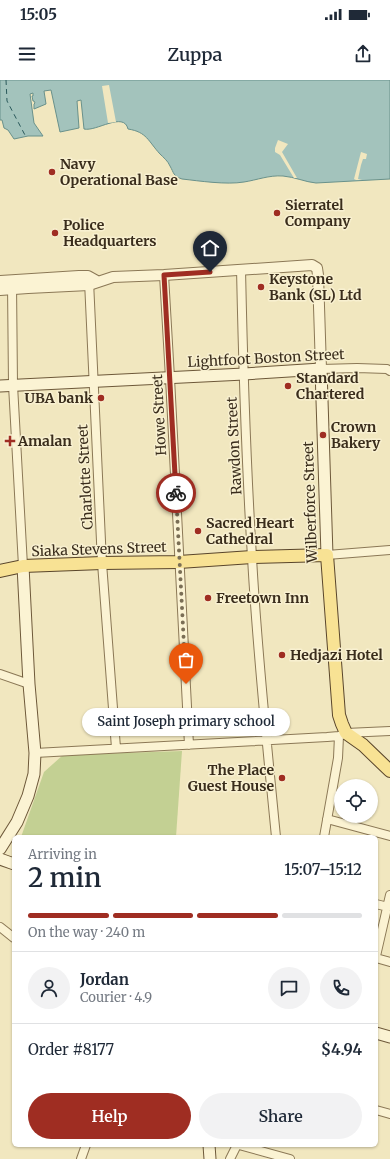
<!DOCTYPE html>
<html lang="en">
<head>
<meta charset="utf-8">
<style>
  :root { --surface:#fff; --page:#f2f2f3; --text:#1f2937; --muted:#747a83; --line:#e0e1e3; --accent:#9f2d22 }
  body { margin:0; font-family:Merriweather,serif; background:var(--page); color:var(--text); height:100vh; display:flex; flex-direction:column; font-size:15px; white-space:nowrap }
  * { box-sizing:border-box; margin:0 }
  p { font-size:13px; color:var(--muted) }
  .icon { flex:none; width:22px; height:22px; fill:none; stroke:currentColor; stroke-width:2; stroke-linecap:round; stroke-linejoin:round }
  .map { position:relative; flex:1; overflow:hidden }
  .panel { position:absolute; left:12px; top:755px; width:366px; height:312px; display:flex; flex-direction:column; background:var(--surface); border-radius:6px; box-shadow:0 1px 3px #0004 }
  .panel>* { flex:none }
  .fabs { position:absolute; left:334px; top:699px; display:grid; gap:8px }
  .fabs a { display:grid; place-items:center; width:44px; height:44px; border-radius:50%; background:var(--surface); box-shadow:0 1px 3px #0004; font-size:20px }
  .pin { position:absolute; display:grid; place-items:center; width:34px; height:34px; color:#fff; margin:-41px -17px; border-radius:50% 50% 50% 0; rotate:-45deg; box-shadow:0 0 4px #0007 }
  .pin .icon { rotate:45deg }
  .courier { position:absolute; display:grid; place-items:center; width:40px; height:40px; margin:-20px; border:3px solid #9f2d22; border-radius:50%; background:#fff; color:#222; box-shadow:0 1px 5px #0007 }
  .bubble { position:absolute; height:28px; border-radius:14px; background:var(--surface); box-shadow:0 1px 3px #0004; font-size:13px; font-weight:600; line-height:28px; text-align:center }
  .summary em { font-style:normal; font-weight:600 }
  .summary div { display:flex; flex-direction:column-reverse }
  .summary { display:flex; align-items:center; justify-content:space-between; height:68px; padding:0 16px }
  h1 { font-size:26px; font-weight:600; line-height:30px }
  .bar { display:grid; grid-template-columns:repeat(4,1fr); gap:6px 4px; align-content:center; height:48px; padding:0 16px }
  .bar i { height:5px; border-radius:3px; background:var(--line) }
  .bar .current { background:var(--accent) }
  .bar p { grid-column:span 4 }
  .line { display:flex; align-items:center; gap:10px; padding:0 16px; border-top:1px solid var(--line) }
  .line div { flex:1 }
  .round { display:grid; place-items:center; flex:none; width:42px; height:42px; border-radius:21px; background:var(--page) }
  .action { display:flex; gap:8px; margin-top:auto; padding:8px 16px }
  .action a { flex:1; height:46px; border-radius:24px; background:var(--accent); color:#fff; font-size:16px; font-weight:600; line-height:46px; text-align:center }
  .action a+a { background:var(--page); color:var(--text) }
  .status { display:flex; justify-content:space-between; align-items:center; height:28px; padding:0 20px; background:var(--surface); direction:ltr }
  .status svg { height:11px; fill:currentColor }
  header { display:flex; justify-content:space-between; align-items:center; height:52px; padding:0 16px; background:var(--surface); font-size:18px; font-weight:600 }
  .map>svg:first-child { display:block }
  .green { fill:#c3d093 }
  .water { fill:#a3c3bc; stroke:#69918b }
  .pier { fill:#f1e7bf }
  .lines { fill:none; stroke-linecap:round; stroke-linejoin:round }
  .ferry { stroke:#2a595b; stroke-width:1; stroke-dasharray:5 4; stroke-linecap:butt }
  .minor-casing { stroke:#8b7856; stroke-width:10 }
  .tertiary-casing { stroke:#8b7856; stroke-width:12 }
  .secondary-casing { stroke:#6d5839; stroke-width:13 }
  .primary-casing { stroke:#59452b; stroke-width:14 }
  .minor { stroke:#fbf3d3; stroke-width:8 }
  .tertiary { stroke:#fbf3d3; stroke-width:10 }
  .secondary { stroke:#fbf3d3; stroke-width:11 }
  .primary { stroke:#f8e294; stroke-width:12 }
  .done { stroke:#7a6e55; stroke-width:4; stroke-dasharray:0 7.2 }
  .route { stroke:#9f2d22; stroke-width:5 }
  .poi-dot { fill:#9f2d22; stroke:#f8f0d0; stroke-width:1.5 }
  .labels { text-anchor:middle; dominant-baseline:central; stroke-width:3; stroke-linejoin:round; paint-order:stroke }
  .poi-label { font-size:14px; font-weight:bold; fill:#3a2d1c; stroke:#f8f0d0; text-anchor:start }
  .street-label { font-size:14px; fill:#3a2d1c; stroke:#f8f0d0 }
</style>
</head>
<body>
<div class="status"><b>15:05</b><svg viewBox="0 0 49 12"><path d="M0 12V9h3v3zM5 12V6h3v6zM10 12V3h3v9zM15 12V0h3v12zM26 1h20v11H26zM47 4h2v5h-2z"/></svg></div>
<header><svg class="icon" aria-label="menu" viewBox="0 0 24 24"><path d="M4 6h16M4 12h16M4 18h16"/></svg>Zuppa<svg class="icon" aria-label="share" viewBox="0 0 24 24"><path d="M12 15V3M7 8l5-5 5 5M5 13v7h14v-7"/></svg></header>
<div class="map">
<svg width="390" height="1079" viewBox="0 0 390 1079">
  <rect width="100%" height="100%" fill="#f1e7bf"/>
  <path class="green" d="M182,671L176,757H21L44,692L63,675Z"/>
  <path class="water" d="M0,0H390V99L316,103C305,102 295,97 283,96C269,95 257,100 244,102C226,105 200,101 182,99C173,96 174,93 170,86C168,81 163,77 160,74C148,61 147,52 128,49C124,31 96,52 84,49L81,20L77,21L79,48L60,52L51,10L44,11L46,24L34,29V24L35,23L34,21H33L32,16H33V13L30,14L34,43L43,56H28L14,59L8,50L4,48L2,40H0Z"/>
  <path class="pier" d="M109,5L116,42L108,43L102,6Z
    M278,60L288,64L282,72L297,98H294L280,75L275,72V68Z
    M361,72L367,74L366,79H363L361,85L358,99L362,100H356L354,99Z"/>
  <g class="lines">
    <path class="ferry" d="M6,0L7,21L26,57"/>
    <defs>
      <path id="minor" d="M241,189C243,285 246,381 252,477C257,570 267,664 276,757
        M164,195L170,298L189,665
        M89,201L102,483L116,668
        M12,204L13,305L23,486
        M321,289L357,288L387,289L390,291
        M327,475L390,470
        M0,594L29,604
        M35,673L327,657L339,656L346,653L390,651
        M327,739L390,756
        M324,757L338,678L339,656
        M376,824L388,827
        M0,847L14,858
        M376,876L390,815
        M376,878L390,882
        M376,1030L390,1034
        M239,1065L290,1079
        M81,1079L86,1065
        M230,1079L237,1065"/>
      <path id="tertiary" d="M0,201L79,196H88L97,201
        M0,210L28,208L89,205L113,197L164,195L312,185L317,188L318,195L321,289"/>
      <path id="secondary" d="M0,306L244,294L321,289L327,475
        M0,769L17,742L28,716L34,694L35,673L29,604L23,486
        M0,779L14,784
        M376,953L390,957
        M209,1065L210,1079"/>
      <path id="primary" d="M0,491L23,486L102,483L179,482L252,477L327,475L339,635L342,644L346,653L363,665L390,691"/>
    </defs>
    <use href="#minor" class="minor-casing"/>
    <use href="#tertiary" class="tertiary-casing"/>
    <use href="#secondary" class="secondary-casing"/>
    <use href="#primary" class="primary-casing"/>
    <use href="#minor" class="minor"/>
    <use href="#tertiary" class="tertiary"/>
    <use href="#secondary" class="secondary"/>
    <use href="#primary" class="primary"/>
  </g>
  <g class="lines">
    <path class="done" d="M176,413L186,604"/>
    <path class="route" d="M176,413L164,195L210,192"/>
  </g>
  <g class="poi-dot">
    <circle cx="52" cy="92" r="4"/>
    <circle cx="277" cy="133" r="4"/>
    <circle cx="55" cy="153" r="4"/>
    <circle cx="261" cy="207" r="4"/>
    <circle cx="288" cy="306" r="4"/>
    <circle cx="101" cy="318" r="4"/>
    <circle cx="323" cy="355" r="4"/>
    <path d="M8 355h4v4h4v4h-4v4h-4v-4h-4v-4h4z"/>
    <circle cx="198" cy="451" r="4"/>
    <circle cx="208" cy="518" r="4"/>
    <circle cx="282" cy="575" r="4"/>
    <circle cx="282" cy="698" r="4"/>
  </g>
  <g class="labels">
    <g class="poi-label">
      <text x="60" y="84">Navy<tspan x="60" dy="16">Operational Base</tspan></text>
      <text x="285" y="125">Sierratel<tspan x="285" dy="16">Company</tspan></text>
      <text x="63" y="145">Police<tspan x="63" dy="16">Headquarters</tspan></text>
      <text x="269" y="199">Keystone<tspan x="269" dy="16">Bank (SL) Ltd</tspan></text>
      <text x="296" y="298">Standard<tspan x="296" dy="16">Chartered</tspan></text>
      <text x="93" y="318" text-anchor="end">UBA bank</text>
      <text x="331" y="347">Crown<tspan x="331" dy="16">Bakery</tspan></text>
      <text x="18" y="361">Amalan</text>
      <text x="206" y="443">Sacred Heart<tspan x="206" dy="16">Cathedral</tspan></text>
      <text x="216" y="518">Freetown Inn</text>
      <text x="290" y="575">Hedjazi Hotel</text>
      <text x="274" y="690" text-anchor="end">The Place<tspan x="274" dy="16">Guest House</tspan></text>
    </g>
    <g class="street-label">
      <text transform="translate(266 278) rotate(-3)">Lightfoot Boston Street</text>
      <text transform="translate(159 335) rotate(-93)">Howe Street</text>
      <text transform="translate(234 366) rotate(-93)">Rawdon Street</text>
      <text transform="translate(85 397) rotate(-93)">Charlotte Street</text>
      <text transform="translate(310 422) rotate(-92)">Wilberforce Street</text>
      <text transform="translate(99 469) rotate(-2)">Siaka Stevens Street</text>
    </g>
  </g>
</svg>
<div class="fabs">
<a><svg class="icon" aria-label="locate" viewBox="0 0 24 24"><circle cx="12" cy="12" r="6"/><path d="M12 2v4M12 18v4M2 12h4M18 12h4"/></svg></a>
</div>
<div class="pin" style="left:186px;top:604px;background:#ea580c"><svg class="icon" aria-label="bag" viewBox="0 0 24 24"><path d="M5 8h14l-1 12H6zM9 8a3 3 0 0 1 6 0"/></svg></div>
<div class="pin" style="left:210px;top:192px;background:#1f2937"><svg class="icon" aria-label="home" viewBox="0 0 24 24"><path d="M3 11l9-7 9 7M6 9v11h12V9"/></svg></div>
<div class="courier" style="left:176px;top:413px"><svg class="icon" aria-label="bike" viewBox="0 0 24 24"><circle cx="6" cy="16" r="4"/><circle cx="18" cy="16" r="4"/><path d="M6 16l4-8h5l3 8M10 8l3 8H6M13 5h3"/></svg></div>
<div class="bubble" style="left:82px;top:628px;width:208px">Saint Joseph primary school</div>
<section class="panel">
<div class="summary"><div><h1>2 min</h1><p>Arriving in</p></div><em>15:07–15:12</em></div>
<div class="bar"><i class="current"></i><i class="current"></i><i class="current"></i><i></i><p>On the way · 240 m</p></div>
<div class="line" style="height:72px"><a class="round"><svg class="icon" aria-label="person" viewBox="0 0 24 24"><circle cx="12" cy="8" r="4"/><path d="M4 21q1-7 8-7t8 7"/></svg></a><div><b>Jordan</b><p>Courier · 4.9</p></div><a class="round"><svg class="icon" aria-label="chat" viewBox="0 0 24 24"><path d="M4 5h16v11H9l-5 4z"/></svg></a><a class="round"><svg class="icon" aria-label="phone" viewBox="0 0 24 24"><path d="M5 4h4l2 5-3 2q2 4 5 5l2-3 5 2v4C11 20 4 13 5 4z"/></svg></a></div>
<div class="line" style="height:52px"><div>Order #8177</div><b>$4.94</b></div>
<div class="action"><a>Help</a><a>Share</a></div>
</section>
</div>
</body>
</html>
